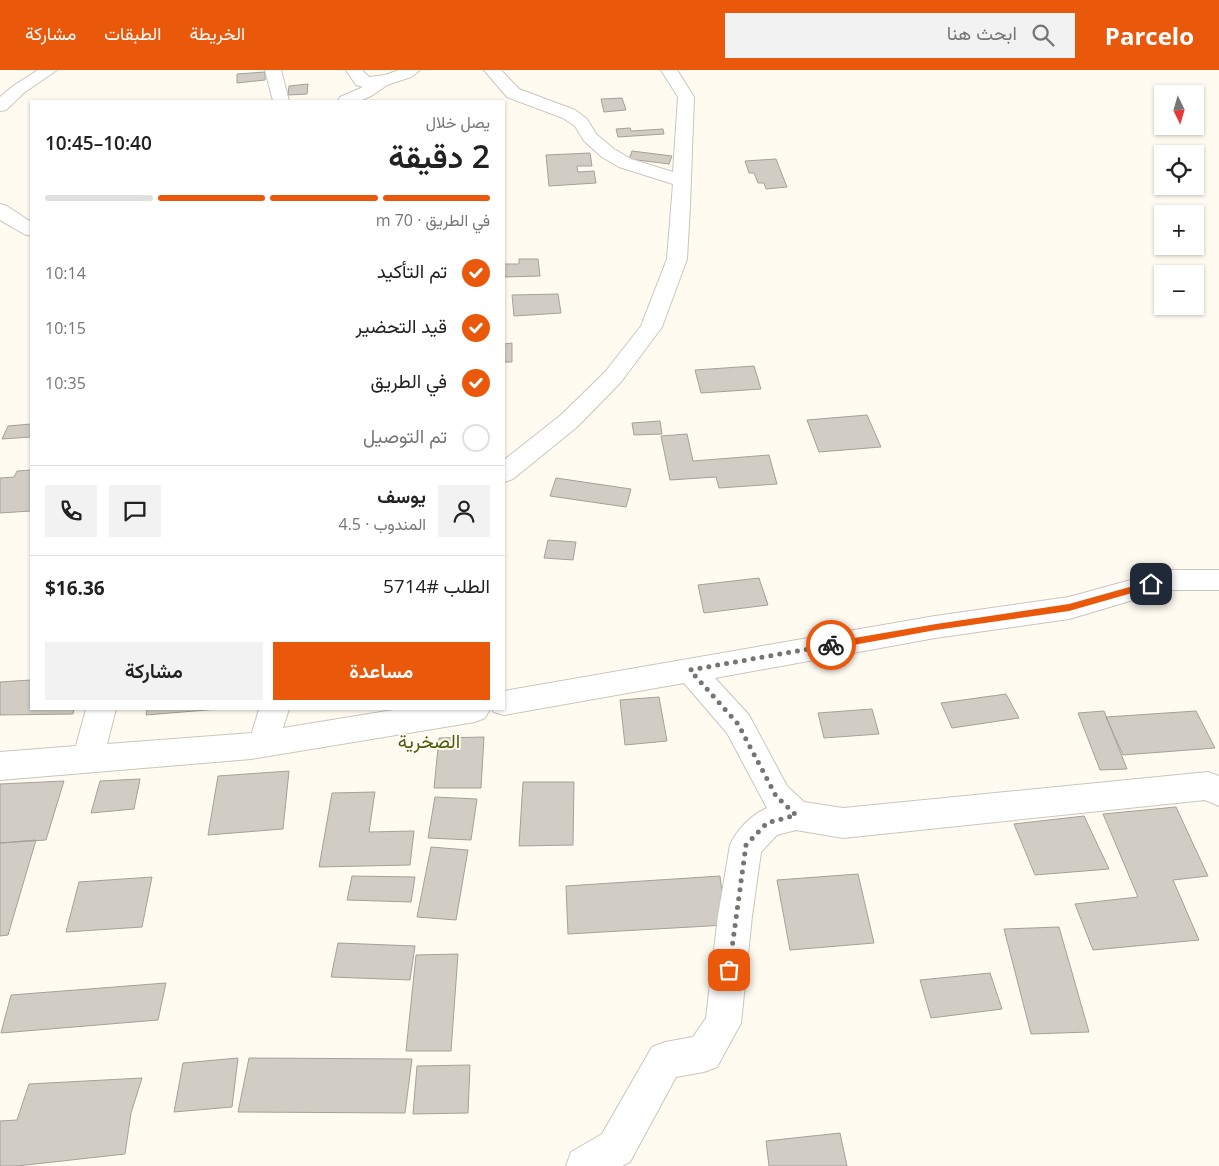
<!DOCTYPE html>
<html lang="ar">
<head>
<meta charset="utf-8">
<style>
  :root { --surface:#fff; --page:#f2f2f2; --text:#222; --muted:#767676; --line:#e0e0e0; --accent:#ea580c }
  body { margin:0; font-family:"Open Sans",Vazirmatn,sans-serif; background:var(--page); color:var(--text); direction:rtl; height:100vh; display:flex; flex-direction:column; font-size:19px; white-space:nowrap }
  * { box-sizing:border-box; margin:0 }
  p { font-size:16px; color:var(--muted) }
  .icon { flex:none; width:28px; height:28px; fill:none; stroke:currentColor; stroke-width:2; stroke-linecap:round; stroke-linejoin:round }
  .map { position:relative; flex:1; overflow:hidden; direction:ltr }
  .panel { position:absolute; left:30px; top:30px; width:475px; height:610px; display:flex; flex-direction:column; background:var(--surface); border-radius:0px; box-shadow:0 1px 4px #0004; direction:rtl }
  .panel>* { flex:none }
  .needle { width:32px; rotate:175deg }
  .buttons { position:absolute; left:1154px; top:15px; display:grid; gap:10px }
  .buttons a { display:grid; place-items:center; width:50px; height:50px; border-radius:0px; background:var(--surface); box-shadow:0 1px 4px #0004; font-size:25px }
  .pin { position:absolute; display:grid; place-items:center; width:42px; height:42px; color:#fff; margin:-21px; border-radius:10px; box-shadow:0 2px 8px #0006 }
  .courier { position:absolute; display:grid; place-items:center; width:50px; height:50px; margin:-25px; border:4px solid #ea580c; border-radius:50%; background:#fff; color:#222; box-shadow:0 1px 6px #0007 }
  .head em { font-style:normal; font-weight:600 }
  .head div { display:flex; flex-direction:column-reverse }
  .head { display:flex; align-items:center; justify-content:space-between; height:85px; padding:0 15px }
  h1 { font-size:32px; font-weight:600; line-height:38px }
  .bar { display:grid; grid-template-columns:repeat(4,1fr); gap:8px 5px; align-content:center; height:60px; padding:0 15px }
  .bar i { height:6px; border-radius:4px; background:var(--line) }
  .bar .on { background:var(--accent) }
  .bar p { grid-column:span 4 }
  .line { display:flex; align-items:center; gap:12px; padding:0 15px; border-top:1px solid var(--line) }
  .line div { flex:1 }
  .round { display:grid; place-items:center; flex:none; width:52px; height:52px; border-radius:0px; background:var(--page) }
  ol { padding:0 15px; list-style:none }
  li { display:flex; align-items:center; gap:15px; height:55px }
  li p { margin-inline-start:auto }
  li .icon { padding:5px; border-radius:50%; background:var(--accent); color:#fff; stroke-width:4 }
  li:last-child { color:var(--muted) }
  li i { width:28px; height:28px; border:2px solid var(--line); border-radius:50% }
  .action { display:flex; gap:10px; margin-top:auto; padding:10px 15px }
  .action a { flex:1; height:58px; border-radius:0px; background:var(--accent); color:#fff; font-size:20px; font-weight:600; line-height:58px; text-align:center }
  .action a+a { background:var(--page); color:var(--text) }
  header { display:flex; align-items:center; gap:30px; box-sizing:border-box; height:70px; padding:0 25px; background:var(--accent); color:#fff }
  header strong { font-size:24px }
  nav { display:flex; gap:28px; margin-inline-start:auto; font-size:18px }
  .search { width:350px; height:45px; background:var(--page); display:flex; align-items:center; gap:12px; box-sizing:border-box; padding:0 18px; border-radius:0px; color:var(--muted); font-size:19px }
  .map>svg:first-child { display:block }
  .building { fill:#d1cdc4; stroke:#a5a199 }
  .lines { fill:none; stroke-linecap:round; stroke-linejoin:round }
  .minor-casing { stroke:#cac6bd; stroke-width:2 }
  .minor { fill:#fff; fill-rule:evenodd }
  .route { fill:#ea580c }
  .done { stroke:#787570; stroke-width:5; stroke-dasharray:0 9 }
  .labels { text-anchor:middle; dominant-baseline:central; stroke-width:4; stroke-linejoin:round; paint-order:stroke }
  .quarter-label { font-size:19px; fill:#4c5c0d; stroke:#fffbf1 }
</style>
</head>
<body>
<header>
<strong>Parcelo</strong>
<div class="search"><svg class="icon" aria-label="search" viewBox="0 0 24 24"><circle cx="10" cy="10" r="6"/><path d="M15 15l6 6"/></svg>ابحث هنا</div>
<nav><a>الخريطة</a><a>الطبقات</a><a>مشاركة</a></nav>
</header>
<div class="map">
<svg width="1219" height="1096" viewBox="0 0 1219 1096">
  <rect width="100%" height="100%" fill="#fffbf1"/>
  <path class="building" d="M265,2V10L237,13V4Z
    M308,14L307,24L288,25L289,16Z
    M622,28L626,40L604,42L601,29Z
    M630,58L631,61L663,59L664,64L618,67L616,59Z
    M632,81L672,86L669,94L629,89Z
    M590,83L592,96H577L578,102L594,101L596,113L549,116L546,85Z
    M776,89L787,117L766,119L764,113H758L754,103H749L745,91Z
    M519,189H538L540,206L504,207V194H519Z
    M558,224L561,243L514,246L512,225Z
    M512,273V292H504V274Z
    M754,296L761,319L701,323L695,300Z
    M867,345L881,377L819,382L807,350Z
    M660,351L662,364L634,365L632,353Z
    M31,354V367L2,369L8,356Z
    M687,364L693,391L769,385L777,414L719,418L716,407L670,410L661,366Z
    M31,400V441L0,443V408L14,407L17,401Z
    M556,408L631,419L626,437L550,426Z
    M548,470L576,472L573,490L544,488Z
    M759,508L768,535L704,543L698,515Z
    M31,610V639H74L73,644L0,645V612Z
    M1006,624L1019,648L952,658L941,633Z
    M659,627L667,671L625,675L620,630Z
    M147,639H219L146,645Z
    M872,639L879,664L824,668L818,643Z
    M1104,641L1127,699L1100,700L1078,643Z
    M1196,641L1215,678L1123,685L1106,647Z
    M484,667L481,718H434L439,668Z
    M289,701L283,759L208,765L218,706Z
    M140,709L134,739L91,743L100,711Z
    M64,711L46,770L0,773V714Z
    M523,712H574L573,775L519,776Z
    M375,722L369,762L414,761L410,795L319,797L332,723Z
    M435,727L477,729L471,770L428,768Z
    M1176,737L1208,806L1173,810L1199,870L1093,880L1075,834L1138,827L1103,744Z
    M1084,746L1109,799L1035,805L1014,754Z
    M36,770L8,865L0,866V773Z
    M431,777L468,780L456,850L417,847Z
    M858,804L874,873L790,880L777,810Z
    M352,806L415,807L411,832L347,830Z
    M720,806L726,855L568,864L566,816Z
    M152,807L142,857L66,862L79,812Z
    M1059,857L1089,962L1031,964L1004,859Z
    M338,873L415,876L410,910L331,907Z
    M458,884L451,981H406L416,885Z
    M990,903L1002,939L931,948L920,910Z
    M166,913L158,950L1,963L11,925Z
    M238,988L232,1037L174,1042L183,993Z
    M249,988L412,989L405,1043L238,1042Z
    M470,995L468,1043L413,1044L417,996Z
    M142,1008L131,1043L125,1084L17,1096H0V1051L17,1050L29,1014Z
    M840,1063L847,1096H769L766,1071Z"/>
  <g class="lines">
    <defs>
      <path id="minor" d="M38,0H57L25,22L6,40L0,41V27L13,16Z
        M265,0H281L289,31H273Z
        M346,0H362L369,7L385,5L399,0H420L411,7L387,15L373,25L360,31H338L340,27L363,17L356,15Z
        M484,0H501L519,19L575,40L587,49L596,64L614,79L631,89L673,102L678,27L661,0H677L694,27L690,135L687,189L662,257L621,312L577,357L513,409L504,412V390L561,345L605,302L641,256L667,189L673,114L619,97L602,87L584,71L575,56L563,48L507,27Z
        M0,134L7,136L31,152V166L24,164L0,150Z
        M1167,500H1219V520H1167L1069,549L935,568L715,608L749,645L787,716L804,732L843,738L1208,702L1219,706V736L1205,730L843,768L796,760L777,765L761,782L752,846L741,953L717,997L704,1002L676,1007L630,1092L622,1096H566L571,1082L602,1064L652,977L665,972L693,967L706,948L718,846L730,775C737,759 751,745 767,738L727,663L684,613L504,645L494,642L492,639H504V621L935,546L1069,527Z
        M86,639H116L107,674L252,663L259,639H289L283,658L399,639H490L485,648L475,652L251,689L0,710V682L76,676Z"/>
    </defs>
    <use href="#minor" class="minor-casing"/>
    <use href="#minor" class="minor"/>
  </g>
  <path class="route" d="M1151,511L1155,514L1153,517L1069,541L936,560L831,579L827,575L831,572L936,554L1069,534Z"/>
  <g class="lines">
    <path class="done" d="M729,900L746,775L767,753L796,745L776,726L738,654L690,600L831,575"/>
  </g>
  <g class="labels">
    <g class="quarter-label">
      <text x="429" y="671">الصخرية</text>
    </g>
  </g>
</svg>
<div class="buttons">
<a><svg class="needle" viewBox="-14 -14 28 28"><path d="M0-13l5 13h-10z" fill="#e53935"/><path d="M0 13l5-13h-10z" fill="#767676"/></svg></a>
<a><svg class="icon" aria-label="locate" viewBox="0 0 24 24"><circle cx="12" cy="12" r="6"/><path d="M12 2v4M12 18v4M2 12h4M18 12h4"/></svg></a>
<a>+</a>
<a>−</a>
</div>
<div class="pin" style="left:729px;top:900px;background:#ea580c"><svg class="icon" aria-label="bag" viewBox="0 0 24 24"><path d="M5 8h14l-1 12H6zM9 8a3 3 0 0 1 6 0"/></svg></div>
<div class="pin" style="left:1151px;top:514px;background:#1f2937"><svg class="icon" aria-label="home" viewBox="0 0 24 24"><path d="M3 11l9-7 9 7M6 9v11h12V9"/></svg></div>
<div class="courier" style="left:831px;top:575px"><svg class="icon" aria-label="bike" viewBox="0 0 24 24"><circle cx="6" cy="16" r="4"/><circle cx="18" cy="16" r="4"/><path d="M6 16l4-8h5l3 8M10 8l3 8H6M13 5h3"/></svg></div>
<section class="panel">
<div class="head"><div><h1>2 دقيقة</h1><p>يصل خلال</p></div><em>10:40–10:45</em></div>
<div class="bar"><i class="on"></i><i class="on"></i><i class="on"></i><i></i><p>في الطريق · 70 m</p></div>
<ol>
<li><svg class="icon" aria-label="check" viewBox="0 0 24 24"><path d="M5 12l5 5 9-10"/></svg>تم التأكيد<p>10:14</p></li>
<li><svg class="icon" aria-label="check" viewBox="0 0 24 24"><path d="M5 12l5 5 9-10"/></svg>قيد التحضير<p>10:15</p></li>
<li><svg class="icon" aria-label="check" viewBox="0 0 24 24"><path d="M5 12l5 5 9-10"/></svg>في الطريق<p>10:35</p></li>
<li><i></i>تم التوصيل</li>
</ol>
<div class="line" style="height:90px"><a class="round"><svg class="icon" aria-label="person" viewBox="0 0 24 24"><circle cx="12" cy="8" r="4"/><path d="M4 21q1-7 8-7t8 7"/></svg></a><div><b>يوسف</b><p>المندوب · 4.5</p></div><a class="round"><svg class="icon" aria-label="chat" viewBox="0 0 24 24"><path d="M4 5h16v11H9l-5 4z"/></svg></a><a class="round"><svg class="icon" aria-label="phone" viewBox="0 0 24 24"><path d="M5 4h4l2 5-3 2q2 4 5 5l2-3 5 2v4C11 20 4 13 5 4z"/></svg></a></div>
<div class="line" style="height:65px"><div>الطلب #5714</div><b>$16.36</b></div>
<div class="action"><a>مساعدة</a><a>مشاركة</a></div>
</section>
</div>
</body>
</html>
